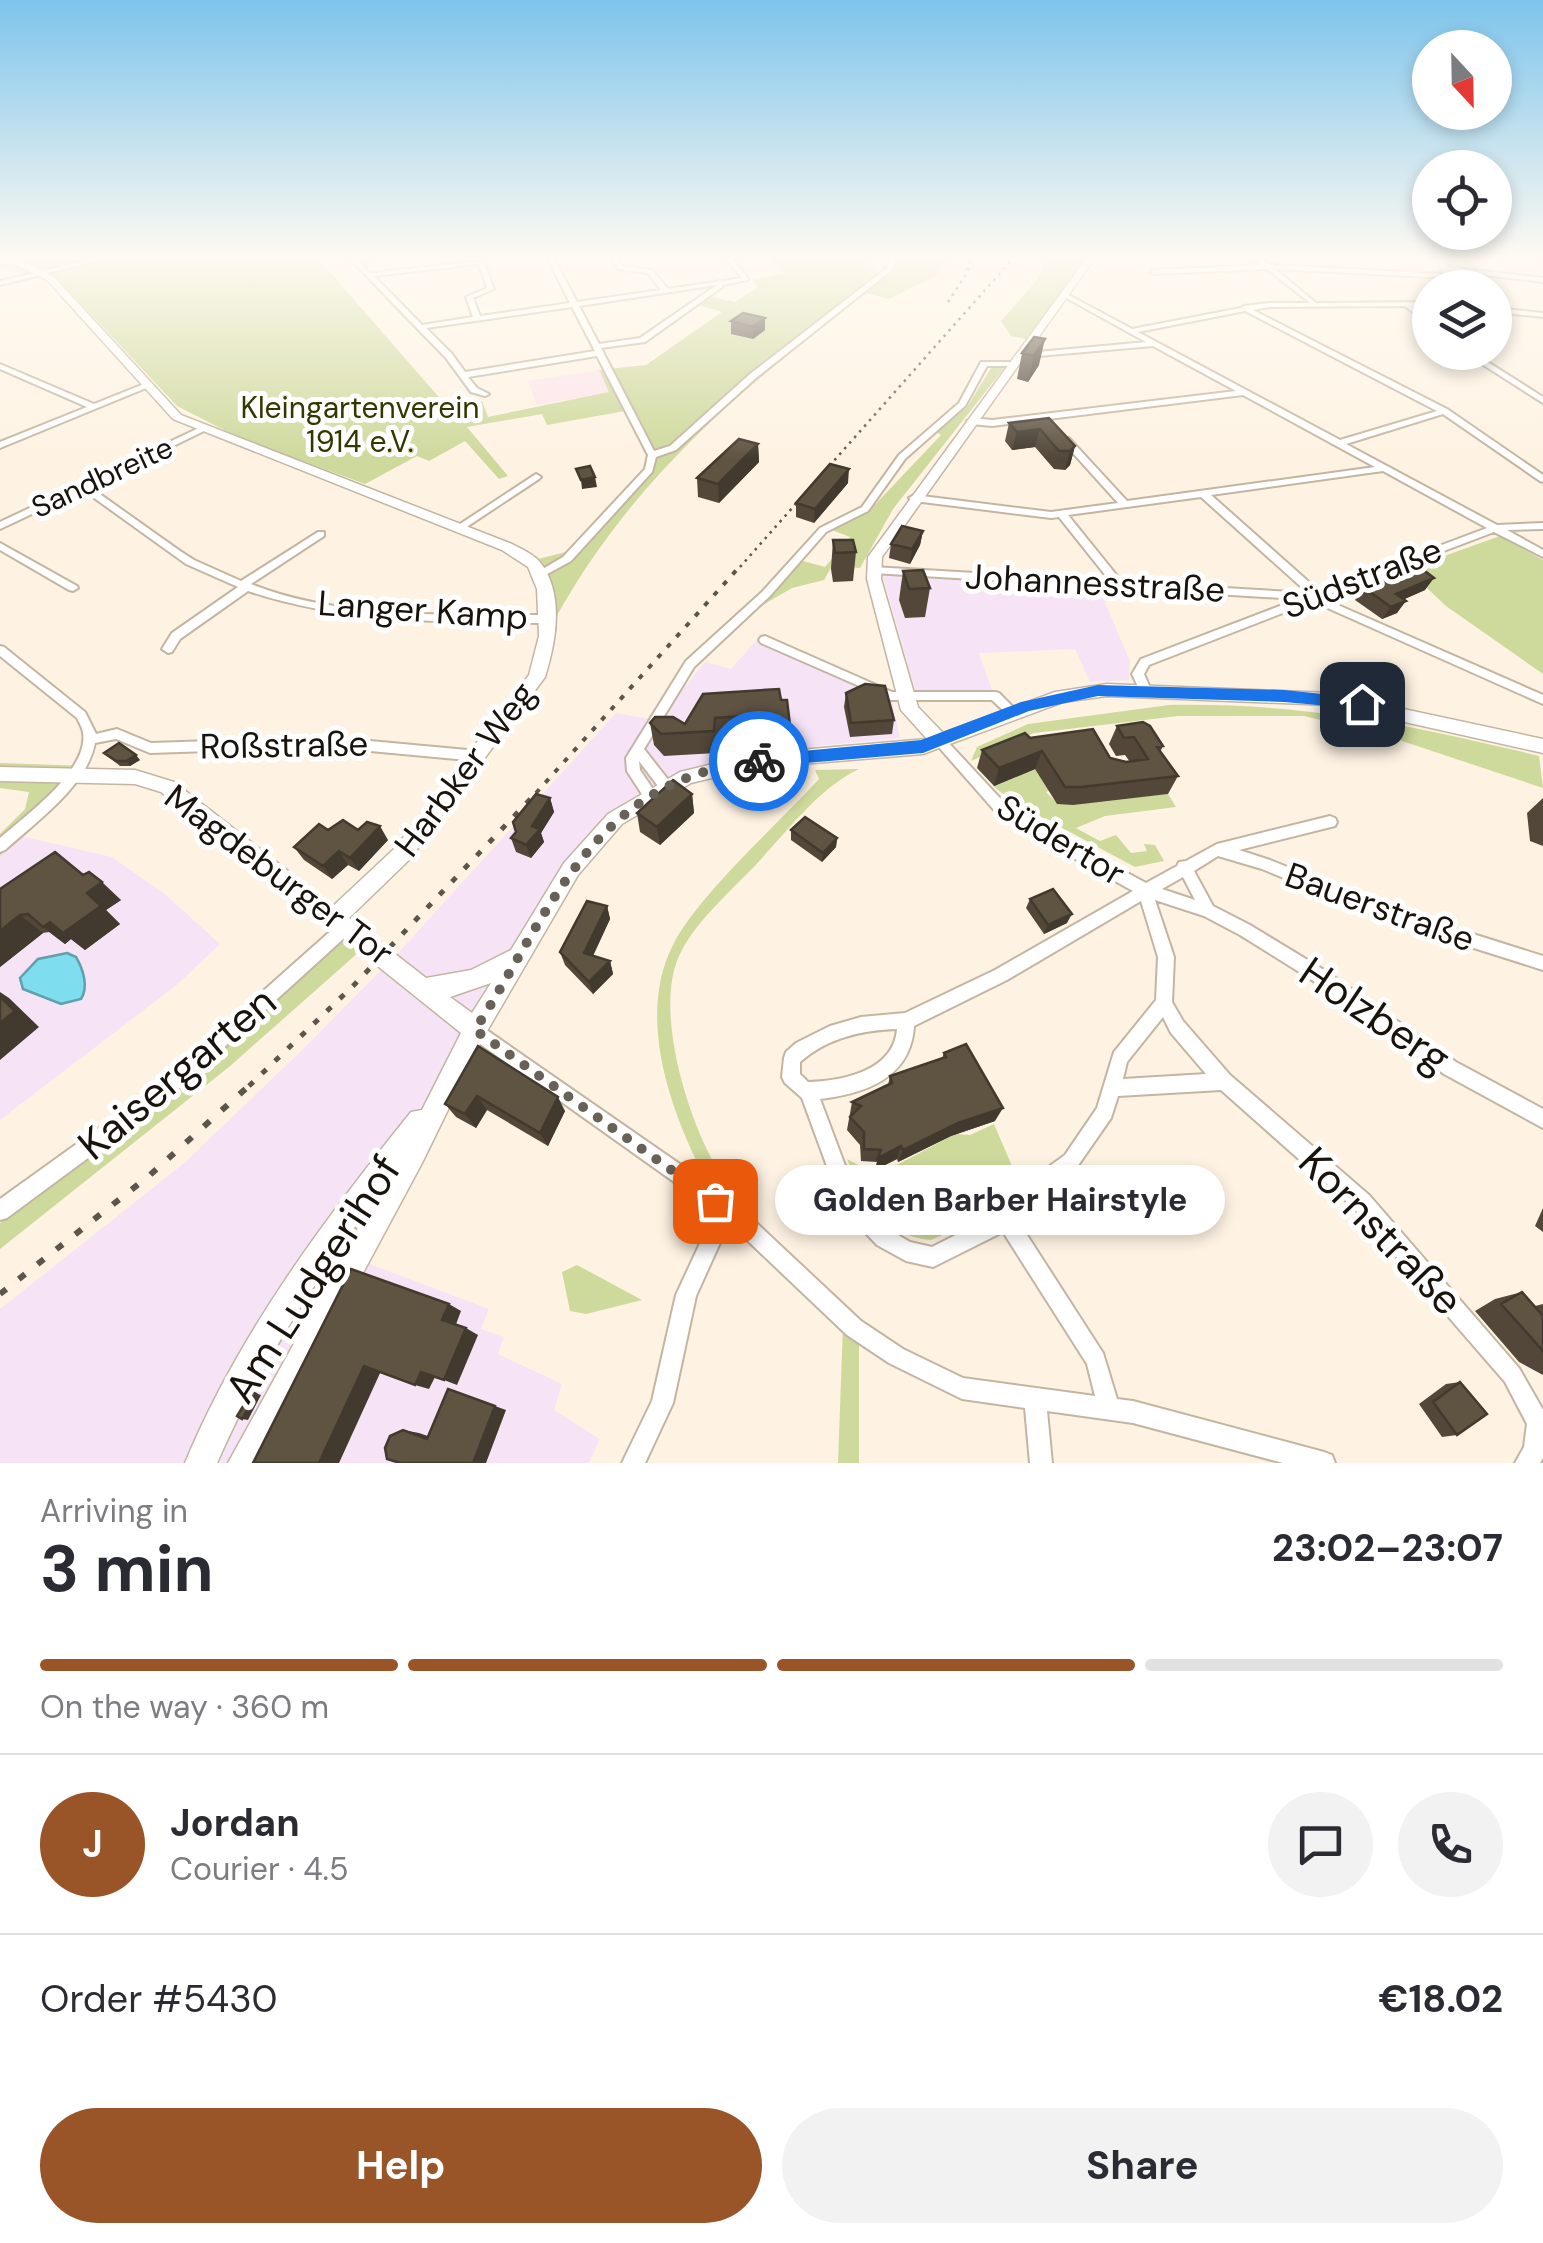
<!DOCTYPE html>
<html lang="en">
<head>
<meta charset="utf-8">
<style>
  :root { --surface:#fff; --page:#f2f2f3; --text:#2b2b33; --muted:#7c7c81; --line:#e1e1e2; --accent:#995427 }
  body { margin:0; font-family:"DM Sans",sans-serif; background:var(--page); color:var(--text); height:100vh; display:flex; flex-direction:column; font-size:38px; white-space:nowrap }
  * { box-sizing:border-box; margin:0 }
  p { font-size:32px; color:var(--muted) }
  .icon { flex:none; width:55px; height:55px; fill:none; stroke:currentColor; stroke-width:2; stroke-linecap:round; stroke-linejoin:round }
  .map { position:relative; height:1463px; overflow:hidden }
  .side { display:flex; flex-direction:column; background:var(--surface); flex:1 }
  .side>* { flex:none }
  .needle { width:65px; rotate:158deg }
  .fabs { position:absolute; left:1412px; top:30px; display:grid; gap:20px }
  .fabs a { display:grid; place-items:center; width:100px; height:100px; border-radius:50%; background:var(--surface); box-shadow:0 5px 15px #0003; font-size:50px }
  .pin { position:absolute; display:grid; place-items:center; width:85px; height:85px; color:#fff; margin:-42px; border-radius:20px; box-shadow:0 5px 15px #0006 }
  .courier { position:absolute; display:grid; place-items:center; width:100px; height:100px; margin:-50px; border:8px solid #1a73e8; border-radius:50%; background:#fff; color:#222; box-shadow:0 2px 12px #0007 }
  .bubble { position:absolute; height:70px; border-radius:35px; background:var(--surface); box-shadow:0 5px 15px #0003; font-size:32px; font-weight:700; line-height:70px; text-align:center }
  .overview em { font-style:normal; font-weight:700 }
  .overview div { display:flex; flex-direction:column-reverse }
  .overview { display:flex; align-items:center; justify-content:space-between; height:170px; padding:0 40px }
  h1 { font-size:65px; font-weight:700; line-height:75px }
  .bar { display:grid; grid-template-columns:repeat(4,1fr); gap:15px 10px; align-content:center; height:120px; padding:0 40px }
  .bar i { height:12px; border-radius:8px; background:var(--line) }
  .bar .active { background:var(--accent) }
  .bar p { grid-column:span 4 }
  .line { display:flex; align-items:center; gap:25px; padding:0 40px; border-top:2px solid var(--line) }
  .line div { flex:1 }
  .round { display:grid; place-items:center; flex:none; width:105px; height:105px; border-radius:52px; background:var(--page) }
  .button { display:flex; gap:20px; margin-top:auto; padding:20px 40px }
  .button a { flex:1; height:115px; border-radius:60px; background:var(--accent); color:#fff; font-size:40px; font-weight:700; line-height:115px; text-align:center }
  .button a+a { background:var(--page); color:var(--text) }
  .map>svg:first-child { display:block }
  .commercial { fill:#f6e4f6 }
  .industrial { fill:#fde3eb }
  .green { fill:#ced99c }
  .water { fill:#7eddef; stroke:#5fa0ab; stroke-width:2.5 }
  .lines { fill:none; stroke-linecap:round; stroke-linejoin:round }
  .street-casing { stroke:#c3b5a2; stroke-width:4 }
  .secondary-casing { stroke:#c3b5a2; stroke-width:3 }
  .street { fill:#fff; fill-rule:evenodd }
  .secondary { fill:#fff; fill-rule:evenodd }
  .rail-far3 { stroke:#5c554c; stroke-width:2.5; stroke-dasharray:2.5 5; stroke-linecap:butt }
  .rail-far2 { stroke:#5c554c; stroke-width:4; stroke-dasharray:5 9; stroke-linecap:butt }
  .rail-far1 { stroke:#5c554c; stroke-width:5; stroke-dasharray:6 12; stroke-linecap:butt }
  .rail { stroke:#5c554c; stroke-width:6; stroke-dasharray:8 16; stroke-linecap:butt }
  .wall { fill:#524739 }
  .shaded-wall { fill:#423a2e }
  .building { fill:#5f5342; stroke:#423a2e; stroke-width:2.5 }
  .route { fill:#1a73e8 }
  .done { stroke:#686157; stroke-width:10; stroke-dasharray:0 18 }
  .labels { text-anchor:middle; dominant-baseline:central; stroke-width:10; stroke-linejoin:round; paint-order:stroke }
  .far-park-label { font-size:30px; fill:#323800; stroke:#fff }
  .far-street-label { font-size:30px; fill:#18130c; stroke:#fff }
  .street-label { font-size:35px; fill:#18130c; stroke:#fff }
  .near-street-label { font-size:42px; fill:#18130c; stroke:#fff }
</style>
</head>
<body>
<div class="map">
<svg width="1543" height="1463" viewBox="0 0 1543 1463">
  <rect width="100%" height="100%" fill="#fef3e3"/>
  <path class="commercial" d="M882,574L1098,586L1130,661L1129,680L1090,682L1075,649L979,653L992,690L916,693Z
    M760,636L891,695L900,738L757,752L718,760L638,794L589,834L469,1018L367,1263L489,1309L481,1329L504,1337L498,1354L562,1384L554,1410L600,1439L589,1463H0V1309L183,1164L299,1053L399,952L616,713L657,720L705,662L731,669Z
    M21,836L112,857L166,895L220,944L178,984L0,1120V856Z"/>
  <path class="industrial" d="M599,370L610,392L537,405L528,381Z"/>
  <path class="green" d="M0,255H315L451,411L482,401L488,417L609,392L599,370L646,365L722,312L698,305L711,297L735,302L758,287L752,279L785,274L767,255L808,259L857,255L879,273L892,255H950L936,276L889,299L866,293C739,391 634,477 555,619L547,570L538,559L566,552L660,454L644,448L625,411L547,425L542,414L467,427L508,476L499,479L465,441L429,461L417,456L365,484L238,437L177,406L54,275L48,271L32,276L0,268Z
    M1049,255H1089L1026,339L1011,336L1001,321L1038,279Z
    M1005,367L893,509L860,568L832,566L824,580L792,588L756,609L803,561L825,567L850,537L832,530L868,512L941,435L936,432L967,407L991,368Z
    M1500,536L1543,560V674L1446,606L1412,574L1425,568L1422,564Z
    M1169,705C1305,703 1407,724 1539,756L1543,788L1384,735L1304,716H1178L1034,733L971,761L977,747L1028,724Z
    M0,763L86,766L0,856V834L25,809L29,792L0,788Z
    M1035,766L1050,790L1046,792L1058,804L1168,794L1176,807L1105,816L1076,828L1100,841L1116,835L1131,853L1147,851L1144,844L1155,845L1164,861L1135,867L1012,801L993,786Z
    M859,769C821,787 791,826 763,857C737,886 700,916 682,950C651,1005 688,1121 719,1172H702C669,1107 637,1015 673,945C697,896 779,823 819,779L815,770Z
    M342,938L360,951L229,1067L0,1249V1223L161,1104Z
    M994,1124L1018,1180L985,1216L931,1240C883,1236 863,1200 847,1159L878,1175L955,1134L970,1135Z
    M577,1265L642,1300L586,1314L570,1311L562,1272Z
    M843,1325L859,1341V1463H838Z"/>
  <path class="water" d="M67,953L76,957C83,969 89,987 81,999L61,1004L23,989L20,978L38,959Z"/>
  <g class="lines">
    <defs>
      <path id="street" d="M111,255H120L0,285V281Z
        M346,255H352L354,257L396,255L393,257L358,260L370,273L483,261L494,289L473,298L480,316L570,303L546,255H552L577,302L661,290L648,273L618,269L609,255H615L622,266L652,270L668,289L742,278L723,255H729L748,278V280L722,285V287L645,342L601,348L654,451L670,446L750,374L887,268L892,255H898L892,270L756,378L676,450L656,457L652,472L571,561L540,578L535,575L536,573L563,557L645,469L648,455L597,356L468,377L477,388L489,394L485,396L471,392L446,358ZM479,264L487,288L466,297L473,317L422,325L374,276ZM717,285L640,338L599,344L579,306ZM572,307L595,351L465,372L452,354L426,328Z
        M1250,255H1256L1270,265L1443,274L1436,255H1442L1447,267L1543,278V282L1448,271L1450,276L1447,278L1275,269L1316,303L1430,302V306H1413L1430,320V326L1405,306L1269,307L1253,310L1447,409L1543,475V482L1540,481L1443,414L1346,444L1497,525L1543,523V529L1507,530L1543,550V557L1494,532L1325,596L1331,602L1543,695V704L1323,606L1316,600L1149,665L1144,674L1151,690L1145,694L1141,693L1132,674L1141,659L1298,599L873,573L868,570L873,567L1110,581L1059,517L1051,518L914,501L909,498L914,495L1051,512L1118,503L1063,442V438H1069L1127,501L1375,467L1243,395L992,426L971,424L967,421L971,418L992,420L1236,391L1153,346L1027,357L1023,355L1027,353L1146,342L1061,295V293L1063,292L1132,329L1241,308L1244,306L1269,303H1310L1267,269L1154,274L1151,272L1154,270L1262,265ZM1245,311L1437,411L1340,440L1138,332ZM1383,471L1487,528L1319,591L1211,495ZM1201,497L1308,593L1122,582L1068,515Z
        M1495,308L1543,313V317L1495,312Z
        M1463,352H1472L1543,397V403Z
        M981,362H1012L1016,364L1012,366H987L965,406L905,459L868,511L826,532L770,596L694,667L644,749L673,786L671,790H661L639,761L640,770L657,795L655,799H645L627,771L626,758L686,661L762,592L820,528L862,507L899,455L959,403Z
        M0,364L94,404L144,384L151,386L0,448V442L87,407L0,369Z
        M201,427L208,429L90,487L180,551L194,560L241,581L318,532H324V536L251,584C338,619 452,615 545,615L551,619L545,623C445,622 343,623 248,591L180,639L172,652L168,653L162,649L172,633L238,587L186,564L83,490L0,529V522Z
        M536,474L541,477L539,479L462,530H456L454,528Z
        M0,543L77,586L78,588L73,591L69,590L0,550Z
        M765,636L892,692H995L999,693L1018,712L1016,715H1008L992,700H891L761,643L759,640L761,637Z
        M0,646L4,647L85,712L96,734L117,729L151,743L327,737L478,751L483,753L484,756L483,759L478,761L327,747L150,753L116,739L95,743C87,786 36,822 5,850L0,852V838C25,816 89,770 83,733C83,729 79,722 77,718L0,656Z
        M941,737L945,739L1011,810L1146,883L1177,866L1179,862L1186,861L1217,844L1330,816L1335,818L1337,822L1335,826L1239,850L1270,860L1384,906L1543,956V970L1382,919L1262,869L1218,856L1194,871L1213,906L1250,925L1324,970L1456,1062L1543,1109V1128L1444,1074L1312,980L1240,935L1204,916L1155,900L1174,957L1172,1002L1183,1021L1230,1075L1369,1195L1519,1368L1543,1410V1458L1540,1463H1515L1524,1447L1527,1424L1505,1382L1355,1209L1221,1090L1118,1096L1111,1118L1077,1167L1036,1200L1018,1221L1103,1353L1117,1399L1133,1401L1324,1452L1332,1455L1335,1463H1283L1133,1423L1047,1411L1052,1463H1030L1025,1408L962,1399L889,1363L847,1335L729,1223L696,1296L673,1403L645,1463H622L652,1401L676,1295L715,1211L469,1036L467,1030L469,1024L475,1022L733,1201L861,1321L903,1349L963,1378L1095,1396L1087,1364L1003,1232L933,1267L906,1261L877,1245L859,1226L844,1202L828,1169L802,1098L785,1083L782,1077L784,1058L786,1052L796,1043L830,1026L861,1017L905,1013L995,970L1133,891L1001,818L937,745L935,742L937,739ZM1183,877L1195,900L1162,889ZM1141,901L1158,957L1156,1000L1114,1052L1097,1108L1065,1155L1022,1186L999,1213L932,1247L910,1242L891,1231L872,1212L857,1189L844,1163L820,1099C865,1094 911,1078 914,1026L1007,980ZM1163,1017L1171,1033L1206,1074L1123,1079L1127,1062ZM897,1029C894,1071 843,1081 808,1082L800,1074V1062C827,1038 862,1030 897,1029Z
        M348,918L353,920L356,925L353,930L165,1101L7,1218L0,1220V1199L153,1089L343,920Z"/>
      <path id="secondary" d="M1089,255H1097L882,557L881,579L918,707L943,733L1055,692L1107,684L1329,693L1543,739V753L1329,705L1107,696L1063,702L923,754L753,768L691,783L622,824L578,875L483,1038L422,1163L261,1463H228L370,1206C311,1286 257,1371 217,1463H185C239,1333 324,1220 411,1112L422,1110L461,1033L161,792L135,784L0,781V767L135,770L174,782L333,906L395,848L529,675L539,636L537,589L528,567L502,550L173,419L48,281L18,265L0,263V257L23,261L54,277L181,415L512,544C521,549 532,553 539,561C565,592 556,642 545,677L409,860L349,918L426,978L471,970L511,950L564,863L608,814L680,772L753,754L927,739L901,710L867,579L868,557ZM491,983L472,1013L450,997Z
        M1518,255H1543V260Z"/>
    </defs>
    <use href="#street" class="street-casing"/>
    <use href="#secondary" class="secondary-casing"/>
    <use href="#street" class="street"/>
    <use href="#secondary" class="secondary"/>
    <path class="rail-far3" d="M948,302L967,273L972,255
      M740,567L1016,255"/>
    <path class="rail-far2" d="M536,793L742,564"/>
    <path class="rail-far1" d="M249,1086L354,985L538,791"/>
    <path class="rail" d="M0,1294L150,1175L252,1083"/>
  </g>
  <path class="wall" d="M765,318V330L753,339L731,334V321Z
    M1034,337L1039,365L1028,382L1017,379L1022,353Z
    M1049,418L1075,446L1070,465L1065,470L1054,469L1035,447L1012,450L1005,441L1009,423Z
    M758,444L759,462L719,503L698,497L697,478Z
    M848,483L814,523L796,517V503Z
    M923,531L920,545L910,564L889,558L891,544Z
    M833,540L856,552L853,581L833,582L831,569Z
    M903,571L930,588L925,617L905,618L899,600Z
    M1363,587L1425,590L1404,599L1397,613L1382,619L1355,600Z
    M846,693L894,720L892,734L850,737L844,707Z
    M781,700L790,725V747L761,749L759,737L716,740V753L664,756L654,745L650,723L685,724Z
    M1117,726L1163,746L1160,752L1178,776L1168,794L1073,805L1057,804L1035,769L994,786L977,768L982,750L1030,738L1130,762L1125,755L1116,756L1109,744Z
    M104,753L140,760L130,766H120Z
    M692,794L694,813L660,845L640,832L637,813Z
    M550,798L554,812L541,833L544,842L531,858L516,852L511,838Z
    M1543,798V846L1530,841L1527,813Z
    M328,830H358L388,840L359,871L348,865L332,879L304,860L294,847Z
    M791,830L837,838L836,847L822,862L791,840Z
    M83,875L121,900L106,910L120,924L85,950L71,939L65,944L49,932L43,933L0,967V889Z
    M1030,899L1067,923L1044,934L1026,908Z
    M607,906L610,919L593,956L610,961L613,974L593,994L565,965L560,952Z
    M478,1046L565,1111L548,1146L487,1110L476,1128L456,1117L445,1104Z
    M944,1053L995,1121L951,1136L898,1162L897,1159L875,1170L877,1162L861,1161L860,1145L847,1130L852,1102L888,1085L890,1076L942,1058Z
    M1543,1208V1232L1535,1226Z
    M1522,1292L1535,1306L1543,1304V1375L1519,1362L1475,1311L1495,1299Z
    M1460,1382L1457,1435L1442,1437L1419,1404L1446,1384Z"/>
  <path class="shaded-wall" d="M765,318V330L753,339V327Z
    M1045,339L1039,365L1028,382L1034,356Z
    M1040,429L1035,447L1012,450L1017,432Z
    M758,444L759,462L719,503L718,484Z
    M1075,446L1070,465L1065,470L1070,451Z
    M849,469L848,483L814,523L815,509Z
    M595,477L597,487L582,489L581,480Z
    M923,531L920,545L910,564L912,549Z
    M1434,578L1425,590L1387,607L1396,594Z
    M1406,601L1397,613L1382,619L1391,607Z
    M1042,751L1035,769L994,786L999,768Z
    M136,755L140,760L130,766L126,761Z
    M692,794L694,813L660,845L657,827Z
    M550,798L554,812L541,833L544,842L531,858L526,845L532,826Z
    M380,826L388,840L359,871L350,858Z
    M837,838L836,847L822,862L823,853Z
    M339,851L348,865L332,879L323,866Z
    M102,882L121,900L106,910L120,924L85,950L71,939L65,944L43,927Z
    M607,906L610,919L588,966L584,953Z
    M1072,914L1067,923L1044,934L1048,925Z
    M20,915L43,933L0,967V931Z
    M610,961L613,974L593,994L589,982Z
    M0,992L9,998L39,1027L0,1060Z
    M477,1096L487,1110L476,1128L465,1114Z
    M558,1097L565,1111L548,1146L540,1133Z
    M1003,1108L995,1121L951,1136L898,1162L903,1150L958,1123Z
    M901,1146L897,1159L875,1170L878,1158Z
    M449,1304L461,1311L455,1327L442,1320Z
    M466,1328L478,1335L457,1385L444,1380Z
    M364,1366L381,1371L339,1463H319Z
    M421,1372L435,1377L429,1389L415,1385Z
    M448,1389L506,1410L486,1463H473Z
    M252,1392L261,1395L248,1420L242,1419Z
    M403,1430L419,1433L442,1441L427,1439Z"/>
  <path class="building" d="M743,313L765,318L753,327L731,321Z
    M1034,337L1045,339L1034,356L1022,353Z
    M1049,418L1075,446L1070,451H1059L1040,429L1017,432L1009,423Z
    M739,439L758,444L718,484L697,478Z
    M830,464L849,469L815,509L796,503Z
    M590,466L595,477L581,480L576,469Z
    M902,526L923,531L912,549L891,544Z
    M833,540H853L856,552L835,553Z
    M1413,562L1434,578L1396,594L1406,601L1391,607L1363,587Z
    M923,570L930,588L909,589L903,571Z
    M865,684L885,686L894,720L851,723L846,693Z
    M779,689L781,700H787L790,725L760,727L759,715L715,718L714,731L661,734L650,723L655,717H673L685,724L703,694Z
    M1143,722L1150,726L1163,746L1157,747L1178,776L1081,787H1065L1042,751L999,768L982,750L1025,733L1030,738L1093,729L1110,758L1126,762L1148,759L1134,737L1124,738L1117,726Z
    M119,743L136,755L126,761H116L104,753Z
    M673,780L692,794L657,827L637,813Z
    M536,794L550,798L532,826L540,829L526,845L511,838L516,832L513,822Z
    M805,817L837,838L823,853L791,830Z
    M343,820L358,830L367,822L380,826L350,858L339,851L323,866L294,847L319,824L328,830Z
    M55,852L83,875L89,872L102,882L87,893L101,906L63,933L50,922L43,927L28,914L20,915L0,931V889Z
    M1053,889L1072,914L1048,925L1030,899Z
    M587,901L607,906L584,953L610,961L589,982L560,952Z
    M0,997L15,1011L0,1023Z
    M966,1044L1003,1108L958,1123L903,1150L901,1146L878,1158L881,1150L864,1149V1132L850,1117L861,1106L852,1102L892,1083L890,1076L946,1057L944,1053Z
    M478,1046L558,1097L540,1133L477,1096L465,1114L445,1104Z
    M351,1269L449,1304L442,1320L466,1328L444,1380L421,1372L415,1385L364,1366L319,1463H253Z
    M1522,1292L1543,1316V1351L1501,1304Z
    M1460,1382L1487,1414L1457,1435L1433,1402Z
    M448,1389L495,1406L473,1463H400L387,1459L385,1448L390,1436L403,1430L427,1439Z
    M252,1392L256,1394L242,1419L237,1416Z"/>
  <linearGradient id="sky" x2="0" y2="1"><stop stop-color="#7dc4eb"/><stop offset="0.56" stop-color="#fffaf2"/><stop offset="1" stop-color="#fffaf2" stop-opacity="0"/></linearGradient>
  <rect width="1543" height="459" fill="url(#sky)"/>
  <path class="route" d="M1098,685L1284,690L1362,698L1369,704L1362,709L1284,702L1098,696L1029,711L923,753L759,767L751,761L759,755L921,740L1021,702Z"/>
  <g class="lines">
    <path class="done" d="M715,1201L475,1030C553,908 593,778 759,761"/>
  </g>
  <g class="labels">
    <g class="far-park-label">
      <text x="360" y="407">Kleingartenverein<tspan x="360" dy="34">1914 e.V.</tspan></text>
    </g>
    <g class="far-street-label">
      <text transform="translate(102 477) rotate(-25)">Sandbreite</text>
    </g>
    <g class="street-label">
      <text transform="translate(1362 578) rotate(-21)">Südstraße</text>
      <text transform="translate(1095 583) rotate(3)">Johannesstraße</text>
      <text transform="translate(423 610) rotate(4)">Langer Kamp</text>
      <text transform="translate(284 745) rotate(-1)">Roßstraße</text>
      <text transform="translate(465 769) rotate(-53)">Harbker Weg</text>
      <text transform="translate(1061 840) rotate(31)">Südertor</text>
      <text transform="translate(279 875) rotate(37)">Magdeburger Tor</text>
      <text transform="translate(1380 907) rotate(20)">Bauerstraße</text>
    </g>
    <g class="near-street-label">
      <text transform="translate(1375 1015) rotate(34)">Holzberg</text>
      <text transform="translate(177 1073) rotate(-40)">Kaisergarten</text>
      <text transform="translate(1381 1231) rotate(46)">Kornstraße</text>
      <text transform="translate(313 1279) rotate(-57)">Am Ludgerihof</text>
    </g>
  </g>
</svg>
<div class="fabs">
<a><svg class="needle" viewBox="-14 -14 28 28"><path d="M0-13l5 13h-10z" fill="#e53935"/><path d="M0 13l5-13h-10z" fill="#7c7c81"/></svg></a>
<a><svg class="icon" aria-label="locate" viewBox="0 0 24 24"><circle cx="12" cy="12" r="6"/><path d="M12 2v4M12 18v4M2 12h4M18 12h4"/></svg></a>
<a><svg class="icon" aria-label="layers" viewBox="0 0 24 24"><path d="M12 4l9 5-9 5-9-5zM3 14l9 5 9-5"/></svg></a>
</div>
<div class="pin" style="left:715px;top:1201px;background:#ea580c"><svg class="icon" aria-label="bag" viewBox="0 0 24 24"><path d="M5 8h14l-1 12H6zM9 8a3 3 0 0 1 6 0"/></svg></div>
<div class="pin" style="left:1362px;top:704px;background:#1f2937"><svg class="icon" aria-label="home" viewBox="0 0 24 24"><path d="M3 11l9-7 9 7M6 9v11h12V9"/></svg></div>
<div class="courier" style="left:759px;top:761px"><svg class="icon" aria-label="bike" viewBox="0 0 24 24"><circle cx="6" cy="16" r="4"/><circle cx="18" cy="16" r="4"/><path d="M6 16l4-8h5l3 8M10 8l3 8H6M13 5h3"/></svg></div>
<div class="bubble" style="left:775px;top:1165px;width:450px">Golden Barber Hairstyle</div>
</div>
<section class="side">
<div class="overview"><div><h1>3 min</h1><p>Arriving in</p></div><em>23:02–23:07</em></div>
<div class="bar"><i class="active"></i><i class="active"></i><i class="active"></i><i></i><p>On the way · 360 m</p></div>
<div class="line" style="height:180px"><b class="round" style="background:var(--accent);color:#fff">J</b><div><b>Jordan</b><p>Courier · 4.5</p></div><a class="round"><svg class="icon" aria-label="chat" viewBox="0 0 24 24"><path d="M4 5h16v11H9l-5 4z"/></svg></a><a class="round"><svg class="icon" aria-label="phone" viewBox="0 0 24 24"><path d="M5 4h4l2 5-3 2q2 4 5 5l2-3 5 2v4C11 20 4 13 5 4z"/></svg></a></div>
<div class="line" style="height:130px"><div>Order #5430</div><b>€18.02</b></div>
<div class="button"><a>Help</a><a>Share</a></div>
</section>
</body>
</html>
